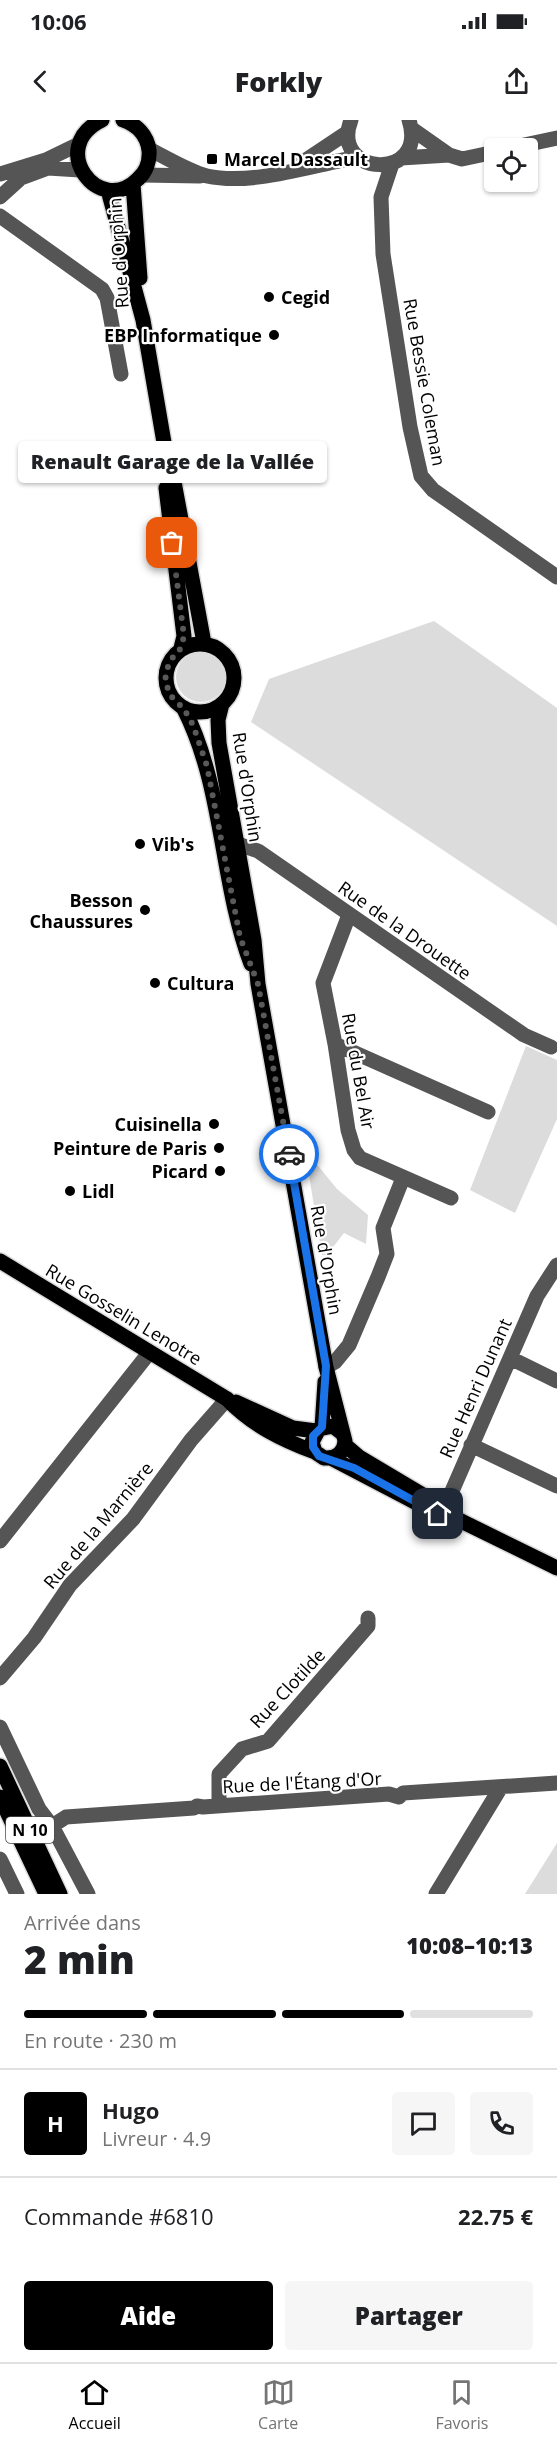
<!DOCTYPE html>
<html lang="fr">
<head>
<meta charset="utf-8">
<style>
  :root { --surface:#fff; --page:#f6f6f6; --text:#202124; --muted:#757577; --line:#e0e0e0; --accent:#000 }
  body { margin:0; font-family:"Open Sans",sans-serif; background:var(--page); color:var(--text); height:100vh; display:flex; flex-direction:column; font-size:22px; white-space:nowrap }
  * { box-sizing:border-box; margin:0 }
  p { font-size:20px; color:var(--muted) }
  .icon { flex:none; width:33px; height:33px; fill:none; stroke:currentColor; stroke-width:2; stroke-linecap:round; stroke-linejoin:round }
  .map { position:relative; height:1774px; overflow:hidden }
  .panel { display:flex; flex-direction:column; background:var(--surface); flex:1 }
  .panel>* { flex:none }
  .tools { position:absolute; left:484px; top:18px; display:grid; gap:12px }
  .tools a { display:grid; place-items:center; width:54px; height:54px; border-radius:6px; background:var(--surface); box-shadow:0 2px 4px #0004; font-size:30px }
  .pin { position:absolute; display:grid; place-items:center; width:51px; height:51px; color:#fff; margin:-26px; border-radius:12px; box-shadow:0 3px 9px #0006 }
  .courier { position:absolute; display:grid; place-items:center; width:60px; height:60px; margin:-30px; border:4px solid #1a73e8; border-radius:50%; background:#fff; color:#222; box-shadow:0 2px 8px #0007 }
  .bubble { position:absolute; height:42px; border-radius:6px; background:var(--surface); box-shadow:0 2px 4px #0004; font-size:20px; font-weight:800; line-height:42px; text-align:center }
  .overview em { font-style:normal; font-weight:800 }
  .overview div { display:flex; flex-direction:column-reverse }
  .overview { display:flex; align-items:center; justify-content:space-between; height:102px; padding:0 24px }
  h1 { font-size:39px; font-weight:800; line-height:45px }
  .bar { display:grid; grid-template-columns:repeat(4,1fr); gap:9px 6px; align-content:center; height:72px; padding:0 24px }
  .bar i { height:8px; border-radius:4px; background:var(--line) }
  .bar .active { background:var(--accent) }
  .bar p { grid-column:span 4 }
  .line { display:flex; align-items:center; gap:15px; padding:0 24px; border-top:2px solid var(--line) }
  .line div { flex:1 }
  .round { display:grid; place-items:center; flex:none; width:63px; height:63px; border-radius:6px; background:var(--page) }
  .action { display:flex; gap:12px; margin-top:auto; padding:12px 24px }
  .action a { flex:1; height:69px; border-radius:6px; background:var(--accent); color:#fff; font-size:24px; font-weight:800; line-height:69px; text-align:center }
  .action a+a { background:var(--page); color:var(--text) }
  .status { display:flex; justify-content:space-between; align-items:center; height:42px; padding:0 30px; background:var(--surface); direction:ltr }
  .status svg { height:16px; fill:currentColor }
  header { display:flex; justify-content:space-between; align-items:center; height:78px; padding:0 24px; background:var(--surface); font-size:27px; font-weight:800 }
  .menu { display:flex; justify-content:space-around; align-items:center; height:84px; border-top:2px solid var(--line); background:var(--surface); font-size:16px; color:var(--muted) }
  .menu a { display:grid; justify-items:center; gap:3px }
  .menu .active { color:var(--accent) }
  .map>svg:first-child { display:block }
  .green { fill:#dcdcdc }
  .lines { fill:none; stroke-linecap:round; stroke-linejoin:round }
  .major-casing { stroke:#dbdbdb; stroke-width:18 }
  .minor { stroke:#555; stroke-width:15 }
  .major { stroke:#000; stroke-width:15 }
  .done { stroke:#595959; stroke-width:6; stroke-dasharray:0 10.8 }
  .route { stroke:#1a73e8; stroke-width:8 }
  .poi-dot { fill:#000; stroke:#fff; stroke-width:2 }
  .labels { text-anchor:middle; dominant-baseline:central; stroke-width:4.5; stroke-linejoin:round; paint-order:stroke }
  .shield { fill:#fff; stroke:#4c4c4c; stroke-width:1.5 }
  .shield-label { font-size:16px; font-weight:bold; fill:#000 }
  .poi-label { font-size:18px; font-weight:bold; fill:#000; stroke:#fff; text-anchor:start }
  .street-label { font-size:18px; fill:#000; stroke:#fff }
</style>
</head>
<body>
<div class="status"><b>10:06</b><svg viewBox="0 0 49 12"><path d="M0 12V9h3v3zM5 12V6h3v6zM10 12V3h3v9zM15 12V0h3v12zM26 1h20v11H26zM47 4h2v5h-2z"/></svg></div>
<header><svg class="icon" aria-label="back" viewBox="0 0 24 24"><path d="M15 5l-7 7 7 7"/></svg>Forkly<svg class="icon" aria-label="share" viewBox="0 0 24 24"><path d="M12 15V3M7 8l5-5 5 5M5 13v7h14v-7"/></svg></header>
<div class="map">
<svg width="557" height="1774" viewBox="0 0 557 1774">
  <rect width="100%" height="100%" fill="#fff"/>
  <path class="green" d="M434,501L557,588V806L251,602L269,559Z
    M176 557a25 25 0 1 1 50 0a25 25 0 1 1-50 0Z
    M526,926L557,940V999L515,1093L470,1070Z
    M315,1042L337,1069L368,1095L366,1124L344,1113L327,1135H322L307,1043Z
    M557,1723V1774H525Z"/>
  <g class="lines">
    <defs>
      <path id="major" d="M102,0C46,27 99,98 138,59C146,52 150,41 149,30C147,15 137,5 123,0
        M133,64L140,158
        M108,70L143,200L167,340L172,351L204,523
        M166,368L184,516L181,528
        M166 558a34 34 0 1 1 68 0a34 34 0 1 1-68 0Z
        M222,584L218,600L219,623L254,820L258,864L326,1247L345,1321C344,1333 336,1339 324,1338L315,1332L312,1322L319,1309L333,1306L342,1313
        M184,589C224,668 220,761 251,844
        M0,1141L227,1279C252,1305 282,1320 315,1332
        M236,1282L293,1308L316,1311
        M322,1307L325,1262
        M345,1325L359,1337L448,1390
        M331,1338L438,1394L459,1400L557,1448
        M0,1646L60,1774
        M0,1677L46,1774"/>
    </defs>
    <use href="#major" class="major-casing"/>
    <path class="minor" d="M351,0C329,57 429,62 409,0
      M412,9L449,35L462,39L495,32
      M510,28L557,18
      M149,29C165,37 190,52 207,56C253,66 312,45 358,37
      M401,38L449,35
      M300,44L348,12
      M392,44L381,77L383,134L410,307L421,356L433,370L557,457
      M0,54L46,40L79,24
      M142,55L200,56
      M0,77L21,58L48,48L80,50
      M0,96L102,169L107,178L121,254
      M238,724L258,731L524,915L551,927
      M349,795L323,863L335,924L348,1010L354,1030L360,1038L451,1078
      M335,924L488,992
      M510,1238L557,1261
      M326,1247L335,1242L349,1225L378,1157L387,1134L383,1108L403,1058
      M471,1325L557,1366
      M429,1385L443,1386L449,1378L537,1176L557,1145
      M0,1421L149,1233
      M0,1558L34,1518L70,1465L133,1399L191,1320L227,1279
      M0,1607L39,1689L52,1706L88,1774
      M219,1686V1654L242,1629L268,1621L368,1506V1498
      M52,1706L66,1697L194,1688L197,1686L203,1687L389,1674L399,1677L403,1673L557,1663
      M0,1739L17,1774
      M436,1774L501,1667"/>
    <use href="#major" class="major"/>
  </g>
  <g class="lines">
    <path class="done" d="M172,423L184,516L181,528L169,542L165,560L170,575L184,589L193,605L207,646L240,817L258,864L289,1034"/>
    <path class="route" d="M289,1034L326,1246L322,1307L313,1316V1327L319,1336L354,1348L438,1394"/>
  </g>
  <g class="poi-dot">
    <rect x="206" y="33" width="12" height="12" rx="3"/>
    <circle cx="269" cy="177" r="6"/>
    <circle cx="274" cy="215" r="6"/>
    <circle cx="140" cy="724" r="6"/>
    <circle cx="145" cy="790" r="6"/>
    <circle cx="155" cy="863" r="6"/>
    <circle cx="214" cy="1004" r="6"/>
    <circle cx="219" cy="1028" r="6"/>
    <circle cx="220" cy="1051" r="6"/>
    <circle cx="70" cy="1071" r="6"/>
  </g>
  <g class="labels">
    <rect class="shield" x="6" y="1697" width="48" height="26" rx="4.5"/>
    <g class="shield-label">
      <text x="30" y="1710">N 10</text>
    </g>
    <g class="poi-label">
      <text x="224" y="39">Marcel Dassault</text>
      <text x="281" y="177">Cegid</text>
      <text x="262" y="215" text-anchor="end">EBP Informatique</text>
      <text x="152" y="724">Vib's</text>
      <text x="133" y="780" text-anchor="end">Besson<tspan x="133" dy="21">Chaussures</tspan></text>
      <text x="167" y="863">Cultura</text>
      <text x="202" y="1004" text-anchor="end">Cuisinella</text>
      <text x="207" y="1028" text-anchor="end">Peinture de Paris</text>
      <text x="208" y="1051" text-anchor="end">Picard</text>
      <text x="82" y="1071">Lidl</text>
    </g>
    <g class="street-label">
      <text transform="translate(118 133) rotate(-94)">Rue d'Orphin</text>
      <text transform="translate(425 262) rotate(80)">Rue Bessie Coleman</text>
      <text transform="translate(248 667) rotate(81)">Rue d'Orphin</text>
      <text transform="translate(405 810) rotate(35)">Rue de la Drouette</text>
      <text transform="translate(359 951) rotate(80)">Rue du Bel Air</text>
      <text transform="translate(327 1140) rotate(80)">Rue d'Orphin</text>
      <text transform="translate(124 1194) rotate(31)">Rue Gosselin Lenotre</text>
      <text transform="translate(475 1268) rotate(-66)">Rue Henri Dunant</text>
      <text transform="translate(98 1405) rotate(-50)">Rue de la Marnière</text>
      <text transform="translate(287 1568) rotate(-47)">Rue Clotilde</text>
      <text transform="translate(302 1662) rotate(-3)">Rue de l'Étang d'Or</text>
    </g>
  </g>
</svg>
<div class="tools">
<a><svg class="icon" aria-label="locate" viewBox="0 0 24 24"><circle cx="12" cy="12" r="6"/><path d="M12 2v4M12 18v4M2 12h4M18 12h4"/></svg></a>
</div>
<div class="pin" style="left:172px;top:423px;background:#ea580c"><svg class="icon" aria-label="bag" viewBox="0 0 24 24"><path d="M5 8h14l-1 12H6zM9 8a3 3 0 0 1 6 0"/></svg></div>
<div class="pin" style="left:438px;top:1394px;background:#1f2937"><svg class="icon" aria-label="home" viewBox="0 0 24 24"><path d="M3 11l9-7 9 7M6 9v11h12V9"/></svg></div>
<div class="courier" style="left:289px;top:1034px"><svg class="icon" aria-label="car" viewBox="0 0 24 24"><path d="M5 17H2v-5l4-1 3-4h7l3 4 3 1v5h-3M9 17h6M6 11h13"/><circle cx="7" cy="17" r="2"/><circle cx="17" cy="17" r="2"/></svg></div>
<div class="bubble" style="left:18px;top:321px;width:309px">Renault Garage de la Vallée</div>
</div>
<section class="panel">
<div class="overview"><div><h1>2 min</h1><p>Arrivée dans</p></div><em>10:08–10:13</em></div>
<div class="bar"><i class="active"></i><i class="active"></i><i class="active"></i><i></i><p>En route · 230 m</p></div>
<div class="line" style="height:108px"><b class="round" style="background:var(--accent);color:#fff">H</b><div><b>Hugo</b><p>Livreur · 4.9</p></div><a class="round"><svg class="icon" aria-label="chat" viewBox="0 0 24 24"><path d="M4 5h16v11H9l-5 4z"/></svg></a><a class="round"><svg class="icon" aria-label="phone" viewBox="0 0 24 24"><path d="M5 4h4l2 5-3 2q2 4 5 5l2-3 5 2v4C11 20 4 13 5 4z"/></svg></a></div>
<div class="line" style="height:78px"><div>Commande #6810</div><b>22.75 €</b></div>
<div class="action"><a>Aide</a><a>Partager</a></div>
</section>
<nav class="menu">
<a class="active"><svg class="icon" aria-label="home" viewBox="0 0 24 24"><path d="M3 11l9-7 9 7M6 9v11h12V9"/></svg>Accueil</a>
<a><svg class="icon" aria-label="map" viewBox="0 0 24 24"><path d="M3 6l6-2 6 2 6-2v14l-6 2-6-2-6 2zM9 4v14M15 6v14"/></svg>Carte</a>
<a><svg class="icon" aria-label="saved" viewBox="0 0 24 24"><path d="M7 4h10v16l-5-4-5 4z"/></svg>Favoris</a>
</nav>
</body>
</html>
